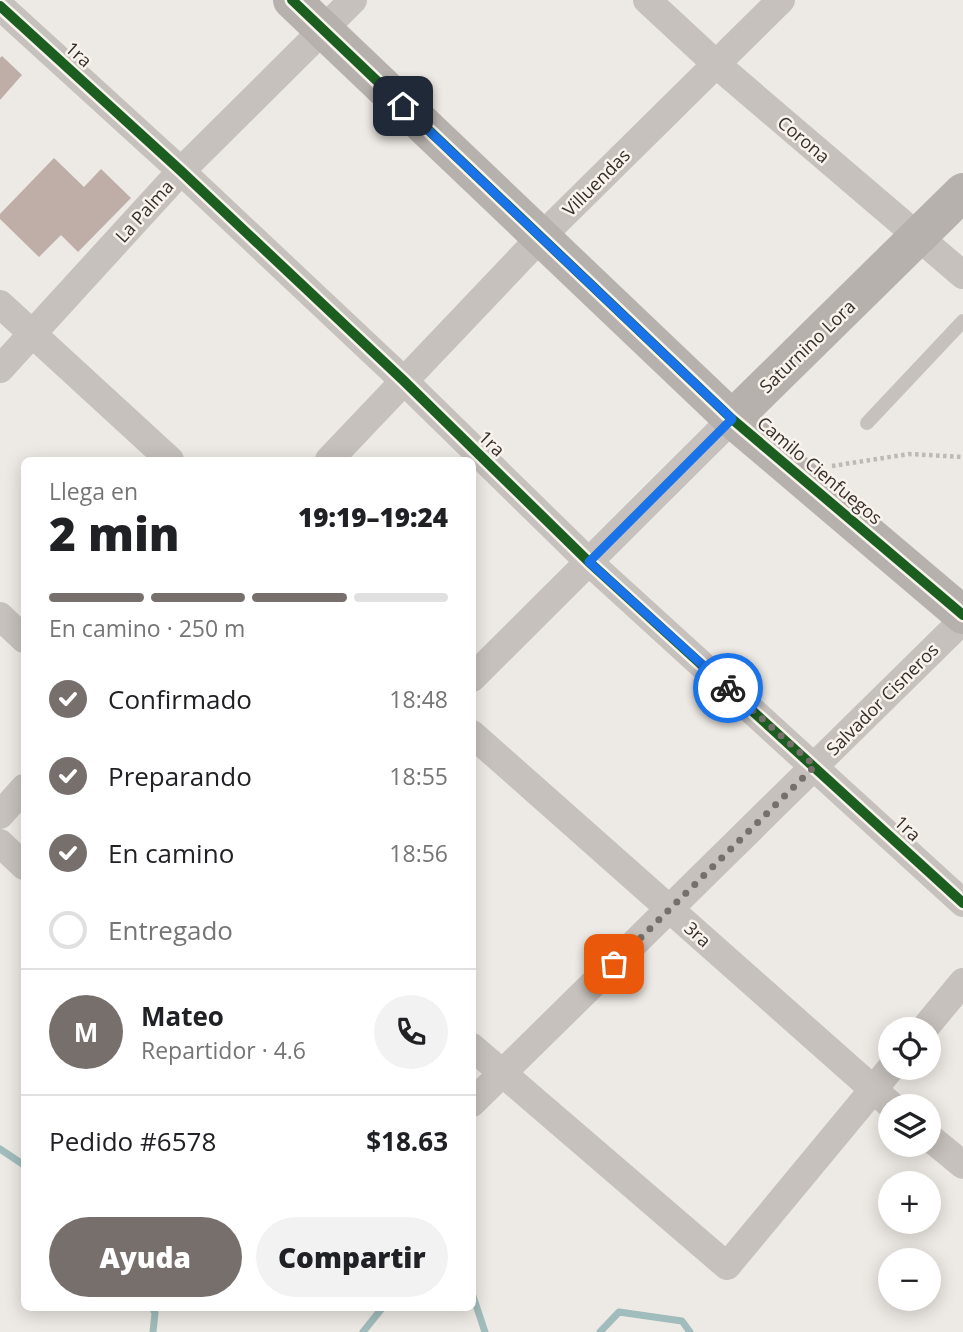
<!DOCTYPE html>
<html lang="es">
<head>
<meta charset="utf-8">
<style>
  :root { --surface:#fff; --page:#f2f2f2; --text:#202124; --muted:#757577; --line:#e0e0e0; --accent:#776f6c }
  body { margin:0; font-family:"Open Sans",sans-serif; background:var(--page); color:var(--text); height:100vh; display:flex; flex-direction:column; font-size:26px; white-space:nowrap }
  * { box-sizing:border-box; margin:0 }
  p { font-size:23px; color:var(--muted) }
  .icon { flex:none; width:38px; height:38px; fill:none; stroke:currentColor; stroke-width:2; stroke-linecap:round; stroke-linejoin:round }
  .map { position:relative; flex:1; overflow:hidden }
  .drawer { position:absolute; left:21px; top:457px; width:455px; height:854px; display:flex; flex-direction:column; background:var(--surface); border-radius:10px; box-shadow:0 4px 18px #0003 }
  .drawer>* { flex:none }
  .fabs { position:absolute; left:878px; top:1017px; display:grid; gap:14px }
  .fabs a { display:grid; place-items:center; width:63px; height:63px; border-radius:50%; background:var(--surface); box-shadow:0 4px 18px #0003; font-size:35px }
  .pin { position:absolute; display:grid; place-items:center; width:60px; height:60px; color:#fff; margin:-30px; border-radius:14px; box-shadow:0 4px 10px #0006 }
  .courier { position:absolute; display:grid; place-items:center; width:70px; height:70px; margin:-35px; border:5px solid #1a73e8; border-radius:50%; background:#fff; color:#222; box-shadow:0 2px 9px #0007 }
  .headline em { font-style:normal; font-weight:800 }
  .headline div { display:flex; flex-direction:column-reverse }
  .headline { display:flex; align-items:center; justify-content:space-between; height:119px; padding:0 28px }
  h1 { font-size:46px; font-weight:800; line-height:52px }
  .bar { display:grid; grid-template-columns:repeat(4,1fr); gap:10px 7px; align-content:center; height:84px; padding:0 28px }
  .bar i { height:9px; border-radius:5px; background:var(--line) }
  .bar .selected { background:var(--accent) }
  .bar p { grid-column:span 4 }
  .line { display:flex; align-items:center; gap:18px; padding:0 28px; border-top:2px solid var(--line) }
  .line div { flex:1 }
  .round { display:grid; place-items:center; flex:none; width:74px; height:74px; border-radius:37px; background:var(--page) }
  ol { padding:0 28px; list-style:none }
  li { display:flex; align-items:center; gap:21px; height:77px }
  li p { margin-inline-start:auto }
  li .icon { padding:7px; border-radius:50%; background:var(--accent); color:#fff; stroke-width:4 }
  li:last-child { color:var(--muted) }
  li i { width:38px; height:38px; border:4px solid var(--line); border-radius:50% }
  .action { display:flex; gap:14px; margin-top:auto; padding:14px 28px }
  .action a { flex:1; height:80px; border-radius:42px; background:var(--accent); color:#fff; font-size:28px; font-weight:800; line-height:80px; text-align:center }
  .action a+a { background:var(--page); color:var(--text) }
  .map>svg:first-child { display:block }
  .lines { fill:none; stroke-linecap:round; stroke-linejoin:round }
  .stream { stroke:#a1bcbc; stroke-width:7 }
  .building { fill:#bfaea7 }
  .path { stroke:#bfb9b5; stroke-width:4.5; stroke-dasharray:3.5 3.5; stroke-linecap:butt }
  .lane { stroke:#c6c1bc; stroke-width:14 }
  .street { stroke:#c6c1bc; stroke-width:28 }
  .secondary { stroke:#b7b1ad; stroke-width:38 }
  .cycleway-casing { stroke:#f8f3ec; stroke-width:15 }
  .cycleway { stroke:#1b5e20; stroke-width:10 }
  .done { stroke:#776f6c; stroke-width:7; stroke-dasharray:0 12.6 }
  .route { stroke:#1a73e8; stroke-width:9 }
  .labels { text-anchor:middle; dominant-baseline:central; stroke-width:5; stroke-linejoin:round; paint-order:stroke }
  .street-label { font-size:18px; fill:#372e2b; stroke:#f8f3ec }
</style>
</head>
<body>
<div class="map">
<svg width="963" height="1332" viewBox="0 0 963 1332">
  <rect width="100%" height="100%" fill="#ede9e4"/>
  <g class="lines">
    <path class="stream" d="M0,1149L24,1165
      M472,1293L485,1332
      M152,1307L155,1313L153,1332
      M363,1332L383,1307
      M600,1332L619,1312L682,1321L690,1332"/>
  </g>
  <path class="building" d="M2,56L22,75L0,100V58Z
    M54,158L84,187L101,169L131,198L78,252L61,235L39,257L0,219V214Z"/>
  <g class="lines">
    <path class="path" d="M832,466L909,454L963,457"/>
    <path class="lane" d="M867,423L963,321"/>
    <path class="street" d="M647,0L716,64L963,275
      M0,6L181,171L403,380L589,562L963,903
      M0,304L170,460
      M0,369L181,171L353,0
      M329,460L540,238L781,0
      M0,616L24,639
      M472,678L732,419
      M472,734L892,1106
      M0,815L24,788
      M0,843L24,866
      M924,1029L963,982
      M472,1047L727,1266L891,1068
      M472,1103L963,620
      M929,1137L963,1165"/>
    <path class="secondary" d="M292,0L732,419L963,615
      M732,419L963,192"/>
    <defs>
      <path id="cycleway" d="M292,0L732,419L963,615
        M0,6L181,171L403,380L589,562L963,903"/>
    </defs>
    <use href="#cycleway" class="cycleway-casing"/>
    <use href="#cycleway" class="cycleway"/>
  </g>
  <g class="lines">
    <path class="done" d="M614,964L815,766L728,688"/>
    <path class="route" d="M403,106L732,419L589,562L728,688"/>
  </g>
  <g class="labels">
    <g class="street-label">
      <text transform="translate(79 54) rotate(42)">1ra</text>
      <text transform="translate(804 139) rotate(40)">Corona</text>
      <text transform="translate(596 182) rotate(-45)">Villuendas</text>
      <text transform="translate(144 211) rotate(-48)">La Palma</text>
      <text transform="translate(807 346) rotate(-44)">Saturnino Lora</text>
      <text transform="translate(492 443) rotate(44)">1ra</text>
      <text transform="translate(820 470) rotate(40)">Camilo Cienfuegos</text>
      <text transform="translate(882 699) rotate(-45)">Salvador Cisneros</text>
      <text transform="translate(908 828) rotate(43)">1ra</text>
      <text transform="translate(698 934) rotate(42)">3ra</text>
    </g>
  </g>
</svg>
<div class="fabs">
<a><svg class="icon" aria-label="locate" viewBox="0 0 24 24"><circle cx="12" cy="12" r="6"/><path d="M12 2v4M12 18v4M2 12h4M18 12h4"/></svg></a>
<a><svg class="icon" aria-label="layers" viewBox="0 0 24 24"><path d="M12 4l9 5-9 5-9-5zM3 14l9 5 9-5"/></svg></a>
<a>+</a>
<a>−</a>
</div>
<div class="pin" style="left:614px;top:964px;background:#ea580c"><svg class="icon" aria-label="bag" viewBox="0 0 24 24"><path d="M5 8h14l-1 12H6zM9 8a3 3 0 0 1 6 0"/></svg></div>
<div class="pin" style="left:403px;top:106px;background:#1f2937"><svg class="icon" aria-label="home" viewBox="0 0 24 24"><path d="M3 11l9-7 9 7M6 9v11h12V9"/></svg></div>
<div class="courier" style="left:728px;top:688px"><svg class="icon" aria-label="bike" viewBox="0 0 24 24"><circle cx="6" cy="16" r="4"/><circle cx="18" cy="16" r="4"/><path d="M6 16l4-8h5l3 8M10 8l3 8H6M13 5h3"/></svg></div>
<section class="drawer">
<div class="headline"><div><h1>2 min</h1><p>Llega en</p></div><em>19:19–19:24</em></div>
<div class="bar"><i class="selected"></i><i class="selected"></i><i class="selected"></i><i></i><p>En camino · 250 m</p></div>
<ol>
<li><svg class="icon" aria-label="check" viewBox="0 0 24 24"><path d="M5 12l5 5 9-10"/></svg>Confirmado<p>18:48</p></li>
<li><svg class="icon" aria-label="check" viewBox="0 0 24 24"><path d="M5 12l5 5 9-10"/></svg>Preparando<p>18:55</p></li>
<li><svg class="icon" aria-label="check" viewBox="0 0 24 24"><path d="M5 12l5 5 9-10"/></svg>En camino<p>18:56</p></li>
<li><i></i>Entregado</li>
</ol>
<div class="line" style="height:126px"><b class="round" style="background:var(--accent);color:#fff">M</b><div><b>Mateo</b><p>Repartidor · 4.6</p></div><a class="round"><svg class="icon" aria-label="phone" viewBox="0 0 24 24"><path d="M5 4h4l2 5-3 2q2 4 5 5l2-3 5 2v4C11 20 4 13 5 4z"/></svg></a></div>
<div class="line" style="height:91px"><div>Pedido #6578</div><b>$18.63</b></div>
<div class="action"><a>Ayuda</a><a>Compartir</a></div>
</section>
</div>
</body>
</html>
